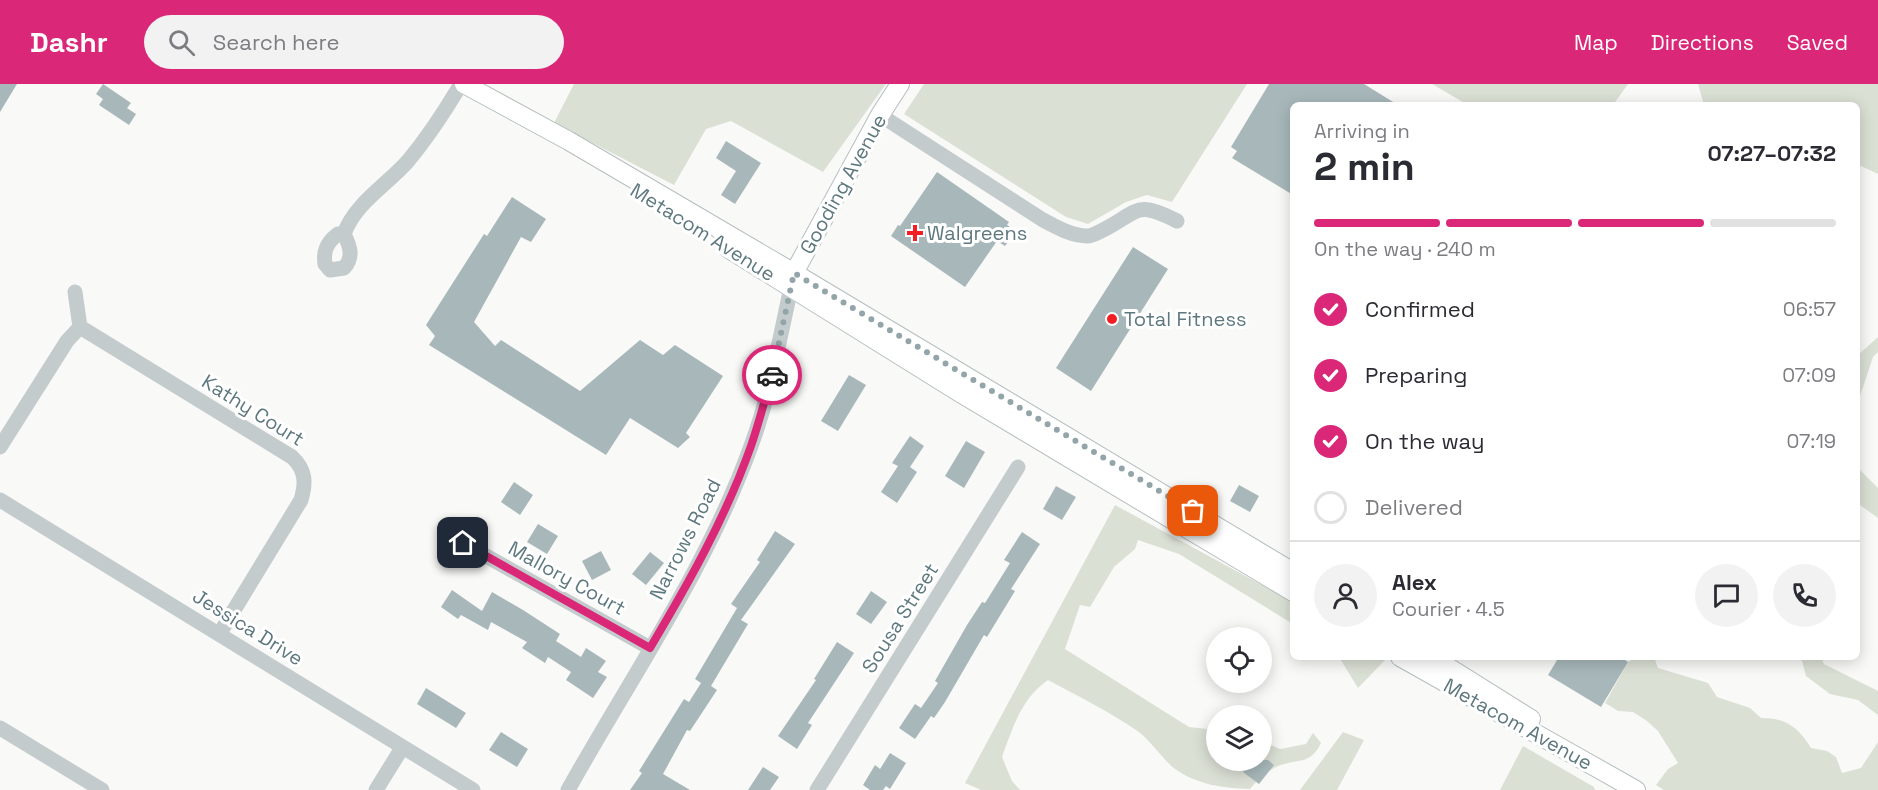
<!DOCTYPE html>
<html lang="en">
<head>
<meta charset="utf-8">
<style>
  :root { --surface:#fff; --page:#f2f2f3; --text:#2b2b33; --muted:#7c7c81; --line:#e1e1e2; --accent:#db2777 }
  body { margin:0; font-family:"Space Grotesk",sans-serif; background:var(--page); color:var(--text); height:100vh; display:flex; flex-direction:column; font-size:22px; white-space:nowrap }
  * { box-sizing:border-box; margin:0 }
  p { font-size:20px; color:var(--muted) }
  .icon { flex:none; width:33px; height:33px; fill:none; stroke:currentColor; stroke-width:2; stroke-linecap:round; stroke-linejoin:round }
  .map { position:relative; flex:1; overflow:hidden }
  .side { position:absolute; left:1290px; top:18px; width:570px; height:558px; display:flex; flex-direction:column; background:var(--surface); border-radius:9px; box-shadow:0 3px 15px #0003 }
  .side>* { flex:none }
  .tools { position:absolute; left:1206px; top:543px; display:grid; gap:12px }
  .tools a { display:grid; place-items:center; width:66px; height:66px; border-radius:50%; background:var(--surface); box-shadow:0 3px 15px #0003; font-size:30px }
  .pin { position:absolute; display:grid; place-items:center; width:51px; height:51px; color:#fff; margin:-26px; border-radius:12px; box-shadow:0 3px 9px #0006 }
  .courier { position:absolute; display:grid; place-items:center; width:60px; height:60px; margin:-30px; border:4px solid #db2777; border-radius:50%; background:#fff; color:#222; box-shadow:0 2px 8px #0007 }
  .head em { font-style:normal; font-weight:700 }
  .head div { display:flex; flex-direction:column-reverse }
  .head { display:flex; align-items:center; justify-content:space-between; height:102px; padding:0 24px }
  h1 { font-size:39px; font-weight:700; line-height:45px }
  .bar { display:grid; grid-template-columns:repeat(4,1fr); gap:9px 6px; align-content:center; height:72px; padding:0 24px }
  .bar i { height:8px; border-radius:4px; background:var(--line) }
  .bar .on { background:var(--accent) }
  .bar p { grid-column:span 4 }
  .line { display:flex; align-items:center; gap:15px; padding:0 24px; border-top:2px solid var(--line) }
  .line div { flex:1 }
  .round { display:grid; place-items:center; flex:none; width:63px; height:63px; border-radius:32px; background:var(--page) }
  ol { padding:0 24px; list-style:none }
  li { display:flex; align-items:center; gap:18px; height:66px }
  li p { margin-inline-start:auto }
  li .icon { padding:6px; border-radius:50%; background:var(--accent); color:#fff; stroke-width:4 }
  li:last-child { color:var(--muted) }
  li i { width:33px; height:33px; border:3px solid var(--line); border-radius:50% }
  header { display:flex; align-items:center; gap:36px; box-sizing:border-box; height:84px; padding:0 30px; background:var(--accent); color:#fff }
  header strong { font-size:28px }
  nav { display:flex; gap:33px; margin-inline-start:auto; font-size:21px }
  .search { width:420px; height:54px; background:var(--page); display:flex; align-items:center; gap:15px; box-sizing:border-box; padding:0 21px; border-radius:33px; color:var(--muted); font-size:22px }
  .map>svg:first-child { display:block }
  .green { fill:#dbe0d5 }
  .building { fill:#a8b8ba }
  .lines { fill:none; stroke-linecap:round; stroke-linejoin:round }
  .major-casing { stroke:#b5bec0; stroke-width:20 }
  .minor { stroke:#c4cbcd; stroke-width:15 }
  .major { stroke:#fff; stroke-width:18 }
  .done { stroke:#94a5a9; stroke-width:6; stroke-dasharray:0 10.8 }
  .route { stroke:#db2777; stroke-width:8 }
  .poi-dot { fill:#f21e24; stroke:#fff; stroke-width:2 }
  .labels { text-anchor:middle; dominant-baseline:central; stroke-width:6; stroke-linejoin:round; paint-order:stroke }
  .street-label { font-size:20px; fill:#5e787f; stroke:#fff }
  .poi-label { font-size:20px; fill:#5e787f; stroke:#fff; text-anchor:start }
</style>
</head>
<body>
<header>
<strong>Dashr</strong>
<div class="search"><svg class="icon" aria-label="search" viewBox="0 0 24 24"><circle cx="10" cy="10" r="6"/><path d="M15 15l6 6"/></svg>Search here</div>
<nav><a>Map</a><a>Directions</a><a>Saved</a></nav>
</header>
<div class="map">
<svg width="1878" height="706" viewBox="0 0 1878 706">
  <rect width="100%" height="100%" fill="#f9f9f7"/>
  <path class="green" d="M574,0H886L823,88L731,37L706,45L674,101L554,39Z
    M924,0H1247L1172,118L1147,111L1126,118L1088,140L1066,133L904,30Z
    M1432,0H1628L1613,21H1468Z
    M1698,0H1878V90L1857,80V21H1704Z
    M1878,253V268L1873,273L1857,321V272Z
    M1857,383L1878,404V434L1857,419Z
    M1115,421L1262,501L1270,498L1293,512V540L1179,470L1138,456L1135,465L1114,483L1090,523L1080,521L1065,565L1189,643L1216,646V676H1262V657L1280,665L1306,660L1313,649L1321,659C1311,680 1300,675 1281,681C1269,685 1258,695 1250,705C1223,704 1198,701 1175,685C1161,674 1151,656 1136,646C1108,627 1078,612 1048,596C1021,615 1013,643 1002,673L1012,697L1020,706H981L965,699Z
    M1339,573H1388L1358,604Z
    M1638,573H1654L1658,584L1708,599L1717,613L1750,624L1761,634C1786,634 1798,643 1811,664L1827,667L1836,673L1842,689L1861,684L1878,658V706H1664L1656,701L1668,685L1678,679L1658,647L1647,637L1633,628L1618,627L1605,619L1628,578Z
    M1821,573L1824,580L1878,607V631L1858,616L1830,610L1806,592L1801,573Z
    M1343,648L1364,656L1337,706H1300Z
    M1523,662L1594,703L1595,706H1500Z"/>
  <path class="building" d="M0,0H17L0,28Z
    M103,0L131,19L127,24L136,30L129,41L99,21L103,15L96,10Z
    M1269,0H1364L1398,21H1293V111L1232,74L1237,67L1231,63Z
    M726,57L761,79L735,120L721,111L736,87L716,74Z
    M937,88L1009,138L1007,141L1016,147L1005,162L997,157L965,203L891,152L898,141L900,142Z
    M512,113L546,135L531,158L521,153L474,238L495,262L501,256L580,307L640,256L663,271L675,261L723,292L686,349L690,353L678,364L630,334L606,371L429,261L435,252L426,241L484,150L487,152Z
    M1133,163L1168,185L1091,307L1056,284Z
    M849,291L866,301L838,347L821,337Z
    M910,352L924,362L910,383L917,388L897,419L881,408L898,382L892,379Z
    M966,357L985,368L964,404L945,392Z
    M514,398L533,411L520,431L501,418Z
    M1239,401L1259,412L1250,428L1230,417Z
    M1056,402L1076,413L1062,436L1043,425Z
    M538,440L558,452L547,470L527,458Z
    M775,447L795,460L741,536L748,540L711,602L717,606L690,647L687,646L663,690L690,706H630L642,689L639,687L684,615L689,618L701,599L695,595L737,524L731,520L760,478L757,476Z
    M1022,448L1040,460L1011,505L1015,507L987,553L984,551L945,618L934,634L931,632L915,655L899,644L915,620L921,624L938,599L935,597L967,541L982,518L985,519L1010,479L1004,476Z
    M601,467L611,486L592,496L582,477Z
    M650,468L664,479L646,501L632,490Z
    M452,506L482,527L492,508L523,526L560,550L556,557L581,573L586,564L606,577L598,588L607,593L593,614L566,596L571,588L548,573L545,579L522,564L527,558L491,538L488,546L461,531L458,535L441,523Z
    M871,507L887,518L871,540L856,530Z
    M837,558L854,569L808,639L812,641L797,665L778,652L816,596L814,595Z
    M1559,573H1620L1628,578L1601,623L1548,591Z
    M426,604L466,629L456,644L417,620Z
    M501,648L528,665L517,683L489,666Z
    M890,669L906,679L890,705L886,702L883,706H870L863,701L875,681L880,685Z
    M1251,676H1268L1274,681L1259,700L1243,688Z
    M763,683L779,693L770,706H748Z"/>
  <g class="lines">
    <defs>
      <path id="major" d="M464,0L569,57L794,189L1293,488
        M729,165L957,307L1293,508
        M794,189L880,31L900,0
        M1400,573L1636,706
        M1432,573L1531,635"/>
    </defs>
    <use href="#major" class="major-casing"/>
    <path class="minor" d="M880,31L1043,136C1057,143 1071,152 1087,152C1093,152 1099,148 1105,145C1139,127 1136,116 1177,137
      M338,150H344C350,162 354,173 344,184L330,186L325,180C323,167 327,158 338,150Z
      M344,150C355,119 387,101 408,77C428,53 445,27 461,0
      M75,208L80,243L292,373C306,386 306,399 301,416L220,549
      M0,363L67,257L80,243
      M0,416L473,706
      M463,459L650,564
      M0,644L102,706
      M376,706L402,664
      M568,706C631,593 707,484 751,362C771,308 780,251 793,195
      M817,706L1018,383"/>
    <use href="#major" class="major"/>
  </g>
  <g class="lines">
    <path class="done" d="M772,291L794,189L1193,427"/>
    <path class="route" d="M463,459L650,564C688,500 726,433 751,362C759,339 765,315 772,291"/>
  </g>
  <g class="poi-dot">
    <path d="M912 140h6v6h6v6h-6v6h-6v-6h-6v-6h6z"/>
    <circle cx="1112" cy="235" r="6"/>
  </g>
  <g class="labels">
    <g class="street-label">
      <text transform="translate(843 100) rotate(-61)">Gooding Avenue</text>
      <text transform="translate(703 148) rotate(32)">Metacom Avenue</text>
      <text transform="translate(253 326) rotate(32)">Kathy Court</text>
      <text transform="translate(685 455) rotate(-63)">Narrows Road</text>
      <text transform="translate(567 494) rotate(29)">Mallory Court</text>
      <text transform="translate(900 534) rotate(-58)">Sousa Street</text>
      <text transform="translate(248 543) rotate(32)">Jessica Drive</text>
      <text transform="translate(1518 640) rotate(29)">Metacom Avenue</text>
    </g>
    <g class="poi-label">
      <text x="927" y="149">Walgreens</text>
      <text x="1124" y="235">Total Fitness</text>
    </g>
  </g>
</svg>
<div class="tools">
<a><svg class="icon" aria-label="locate" viewBox="0 0 24 24"><circle cx="12" cy="12" r="6"/><path d="M12 2v4M12 18v4M2 12h4M18 12h4"/></svg></a>
<a><svg class="icon" aria-label="layers" viewBox="0 0 24 24"><path d="M12 4l9 5-9 5-9-5zM3 14l9 5 9-5"/></svg></a>
</div>
<div class="pin" style="left:1193px;top:427px;background:#ea580c"><svg class="icon" aria-label="bag" viewBox="0 0 24 24"><path d="M5 8h14l-1 12H6zM9 8a3 3 0 0 1 6 0"/></svg></div>
<div class="pin" style="left:463px;top:459px;background:#1f2937"><svg class="icon" aria-label="home" viewBox="0 0 24 24"><path d="M3 11l9-7 9 7M6 9v11h12V9"/></svg></div>
<div class="courier" style="left:772px;top:291px"><svg class="icon" aria-label="car" viewBox="0 0 24 24"><path d="M5 17H2v-5l4-1 3-4h7l3 4 3 1v5h-3M9 17h6M6 11h13"/><circle cx="7" cy="17" r="2"/><circle cx="17" cy="17" r="2"/></svg></div>
<section class="side">
<div class="head"><div><h1>2 min</h1><p>Arriving in</p></div><em>07:27–07:32</em></div>
<div class="bar"><i class="on"></i><i class="on"></i><i class="on"></i><i></i><p>On the way · 240 m</p></div>
<ol>
<li><svg class="icon" aria-label="check" viewBox="0 0 24 24"><path d="M5 12l5 5 9-10"/></svg>Confirmed<p>06:57</p></li>
<li><svg class="icon" aria-label="check" viewBox="0 0 24 24"><path d="M5 12l5 5 9-10"/></svg>Preparing<p>07:09</p></li>
<li><svg class="icon" aria-label="check" viewBox="0 0 24 24"><path d="M5 12l5 5 9-10"/></svg>On the way<p>07:19</p></li>
<li><i></i>Delivered</li>
</ol>
<div class="line" style="height:108px"><a class="round"><svg class="icon" aria-label="person" viewBox="0 0 24 24"><circle cx="12" cy="8" r="4"/><path d="M4 21q1-7 8-7t8 7"/></svg></a><div><b>Alex</b><p>Courier · 4.5</p></div><a class="round"><svg class="icon" aria-label="chat" viewBox="0 0 24 24"><path d="M4 5h16v11H9l-5 4z"/></svg></a><a class="round"><svg class="icon" aria-label="phone" viewBox="0 0 24 24"><path d="M5 4h4l2 5-3 2q2 4 5 5l2-3 5 2v4C11 20 4 13 5 4z"/></svg></a></div>
</section>
</div>
</body>
</html>
